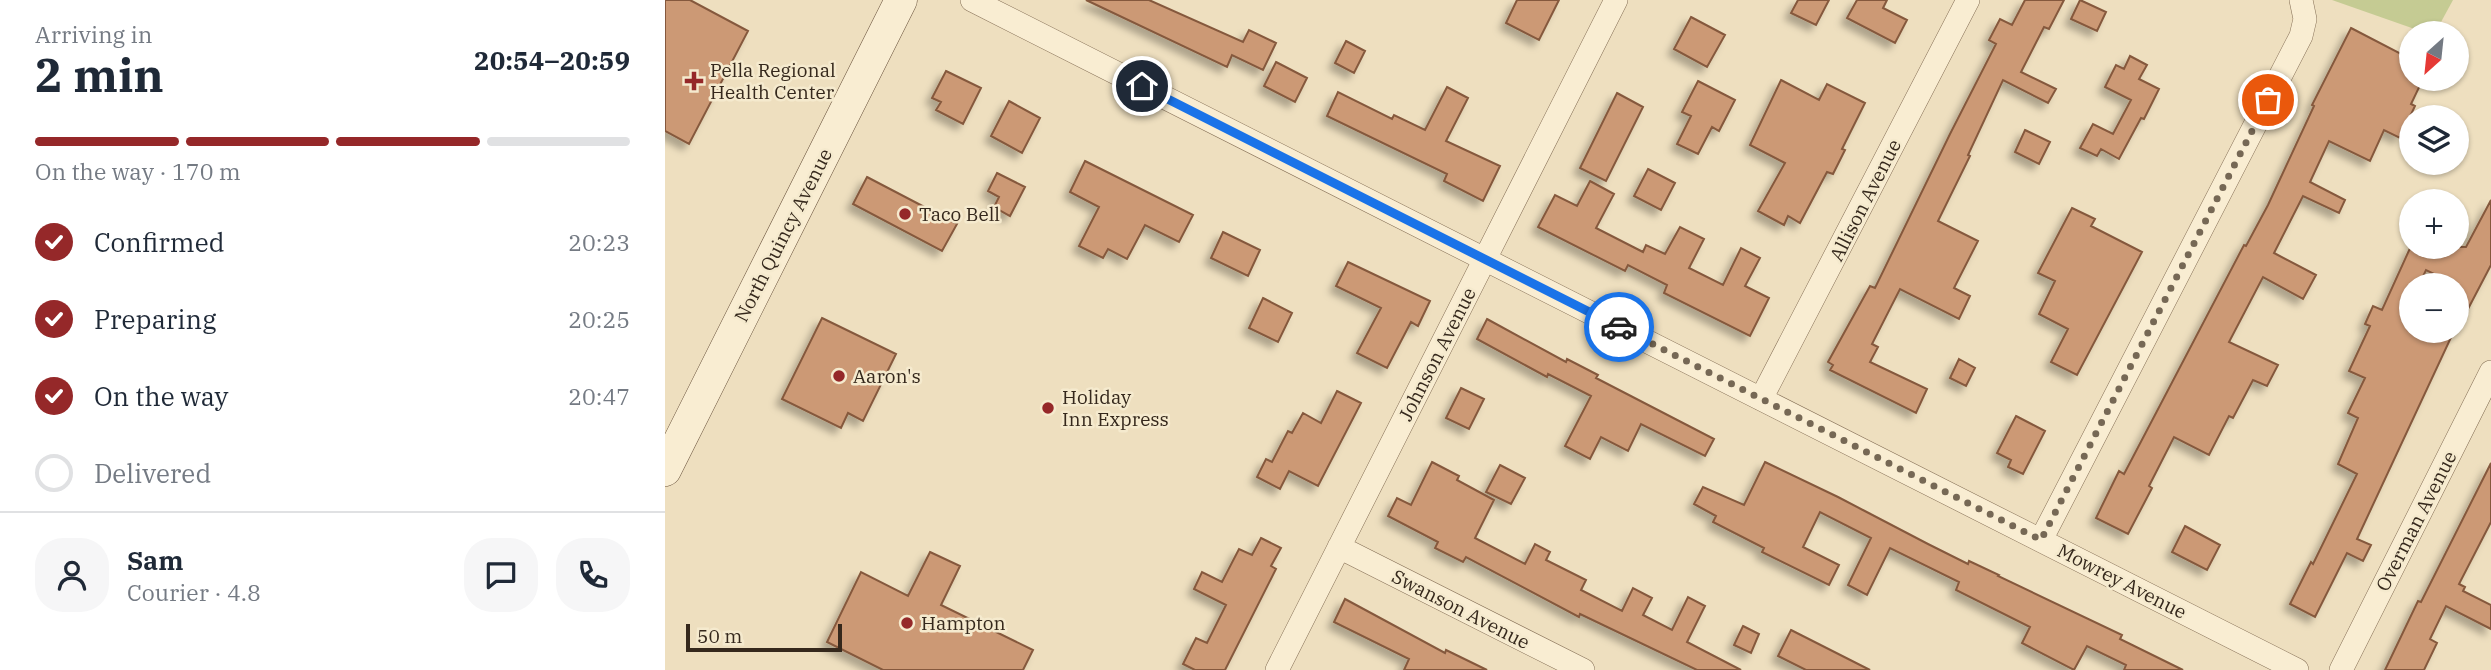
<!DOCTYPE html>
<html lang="en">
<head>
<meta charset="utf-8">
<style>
  :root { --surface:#fff; --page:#f6f6f7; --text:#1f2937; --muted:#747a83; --line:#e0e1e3; --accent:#952829 }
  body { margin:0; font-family:"IBM Plex Serif",serif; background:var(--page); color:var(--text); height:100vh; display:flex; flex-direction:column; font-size:26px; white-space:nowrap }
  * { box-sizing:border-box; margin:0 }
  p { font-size:23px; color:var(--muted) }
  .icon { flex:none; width:38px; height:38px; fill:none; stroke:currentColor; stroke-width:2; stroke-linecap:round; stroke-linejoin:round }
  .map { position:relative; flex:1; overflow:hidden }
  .sheet { display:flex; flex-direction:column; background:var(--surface); width:665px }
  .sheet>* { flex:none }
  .needle { width:46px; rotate:207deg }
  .tools { position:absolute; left:1734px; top:21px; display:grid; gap:14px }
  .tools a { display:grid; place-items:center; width:70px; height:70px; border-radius:50%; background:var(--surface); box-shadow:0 2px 5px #0004; font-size:35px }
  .scale { position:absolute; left:21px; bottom:18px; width:156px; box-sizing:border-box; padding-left:7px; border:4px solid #35281c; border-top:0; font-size:19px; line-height:24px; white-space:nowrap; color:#35281c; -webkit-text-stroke:5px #f5eace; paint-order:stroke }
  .pin { position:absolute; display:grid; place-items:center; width:60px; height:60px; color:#fff; margin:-30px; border:4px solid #fff; border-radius:50%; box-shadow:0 2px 7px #0007 }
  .courier { position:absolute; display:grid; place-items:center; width:70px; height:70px; margin:-35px; border:5px solid #1a73e8; border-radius:50%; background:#fff; color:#222; box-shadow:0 2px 9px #0007 }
  .head em { font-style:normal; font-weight:700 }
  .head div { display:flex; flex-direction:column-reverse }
  .head { display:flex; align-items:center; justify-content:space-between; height:119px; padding:0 35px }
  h1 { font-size:46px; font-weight:700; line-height:52px }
  .bar { display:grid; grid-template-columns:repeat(4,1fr); gap:10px 7px; align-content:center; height:84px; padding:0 35px }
  .bar i { height:9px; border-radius:5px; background:var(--line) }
  .bar .current { background:var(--accent) }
  .bar p { grid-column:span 4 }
  .line { display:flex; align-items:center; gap:18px; padding:0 35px; border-top:2px solid var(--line) }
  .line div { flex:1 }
  .round { display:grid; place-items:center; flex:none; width:74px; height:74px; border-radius:28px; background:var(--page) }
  ol { padding:0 35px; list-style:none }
  li { display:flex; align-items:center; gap:21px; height:77px }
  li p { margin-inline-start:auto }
  li .icon { padding:7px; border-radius:50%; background:var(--accent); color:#fff; stroke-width:4 }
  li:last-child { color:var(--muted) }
  li i { width:38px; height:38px; border:4px solid var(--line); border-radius:50% }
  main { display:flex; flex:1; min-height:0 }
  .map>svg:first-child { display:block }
  .green { fill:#c5cb93 }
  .building { fill:#cc9975; stroke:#85593d; stroke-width:2; filter:url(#shadow) }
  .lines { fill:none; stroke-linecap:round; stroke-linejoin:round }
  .street-casing { stroke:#867057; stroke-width:24 }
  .secondary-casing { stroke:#68513b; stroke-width:33 }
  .street { stroke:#f9edd2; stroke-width:23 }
  .secondary { stroke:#f9edd2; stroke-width:32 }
  .done { stroke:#766855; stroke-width:7; stroke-dasharray:0 12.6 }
  .route { stroke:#1a73e8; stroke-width:9 }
  .poi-dot { fill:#952829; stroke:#f5eace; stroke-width:2.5 }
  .labels { text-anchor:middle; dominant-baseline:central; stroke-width:5; stroke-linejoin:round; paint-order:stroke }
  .poi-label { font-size:19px; fill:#35281c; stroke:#f5eace; text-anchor:start }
  .street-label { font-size:19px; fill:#35281c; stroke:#f5eace }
</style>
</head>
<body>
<main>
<section class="sheet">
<div class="head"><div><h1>2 min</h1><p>Arriving in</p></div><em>20:54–20:59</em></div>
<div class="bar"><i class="current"></i><i class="current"></i><i class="current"></i><i></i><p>On the way · 170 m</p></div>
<ol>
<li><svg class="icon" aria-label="check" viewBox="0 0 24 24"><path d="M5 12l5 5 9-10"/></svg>Confirmed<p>20:23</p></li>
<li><svg class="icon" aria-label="check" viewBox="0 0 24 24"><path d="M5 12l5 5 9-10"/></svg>Preparing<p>20:25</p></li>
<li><svg class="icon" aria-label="check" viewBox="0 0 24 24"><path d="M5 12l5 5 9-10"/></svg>On the way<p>20:47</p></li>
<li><i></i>Delivered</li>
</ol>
<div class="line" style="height:126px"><a class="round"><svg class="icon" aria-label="person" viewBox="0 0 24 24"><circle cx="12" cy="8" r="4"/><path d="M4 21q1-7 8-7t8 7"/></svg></a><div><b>Sam</b><p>Courier · 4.8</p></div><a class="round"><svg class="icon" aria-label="chat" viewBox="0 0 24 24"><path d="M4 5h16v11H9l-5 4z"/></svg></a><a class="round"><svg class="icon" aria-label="phone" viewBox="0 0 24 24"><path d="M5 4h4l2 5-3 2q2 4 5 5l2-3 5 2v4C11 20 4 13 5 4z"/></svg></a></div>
</section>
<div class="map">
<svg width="1826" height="670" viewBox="0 0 1826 670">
  <defs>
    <filter id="shadow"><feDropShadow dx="-6" dy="6" stdDeviation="3.5" flood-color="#0004"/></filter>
  </defs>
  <rect width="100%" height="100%" fill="#eedfbf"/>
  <path class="green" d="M1667,0H1788L1770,33H1761Z"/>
  <path class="building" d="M0,0H25L83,31L24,144L0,131Z
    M421,0H484L578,42L584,30L611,43L598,70L567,55L562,67Z
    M852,0H894L874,40L841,23Z
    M1133,0H1164L1151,25L1126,13Z
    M1192,0H1222L1218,8L1242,20L1230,43L1182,18Z
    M1360,0H1399L1384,29L1379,27L1356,72L1391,89L1383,103L1338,80L1303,155L1305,156L1273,221L1313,241L1289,288L1305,296L1294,319L1235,289L1207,344L1213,347L1205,362L1262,389L1251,413L1165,370L1168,365L1163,362L1205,286L1210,288L1285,134L1331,44L1324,40L1335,19L1347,25Z
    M1415,0L1441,12L1432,31L1406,19Z
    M1026,17L1060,35L1042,67L1009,49Z
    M1686,28L1746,59V79H1758L1746,104L1750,106L1735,138L1719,130L1705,161L1664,141L1645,182L1680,200L1674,213L1638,196L1609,253L1651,275L1638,299L1598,277L1564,342L1613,365L1602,386L1588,380L1568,418L1564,416L1544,455L1509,437L1484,486L1487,488L1463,534L1431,518L1454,471L1459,474L1579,245L1581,246L1603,205L1649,106L1647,105Z
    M681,41L700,51L689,73L670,63Z
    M1465,56L1482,65L1474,79L1494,89L1479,119L1476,118L1454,159L1436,149L1432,156L1415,148L1428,124L1448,134L1466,100L1440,87L1451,65L1459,69Z
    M611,62L642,78L630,102L599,86Z
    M281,71L316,88L298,124L271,110L276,102L267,98Z
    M1116,80L1154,100L1162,84L1200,103L1177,149L1180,150L1168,174L1162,172L1135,223L1123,216L1119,225L1093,211L1120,163L1085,145Z
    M1033,81L1070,100L1054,131L1047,127L1033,154L1012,144L1026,116L1017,112Z
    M782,87L803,98L781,141L835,166L818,201L779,181L782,174L662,116L673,92L727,119L729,115L760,130Z
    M952,93L978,107L941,181L915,168Z
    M344,101L375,118L357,153L326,136Z
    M1360,130L1385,142L1374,164L1350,152Z
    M420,161L528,215L514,242L480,225L462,259L443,249L438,258L414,246L434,207L405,192Z
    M983,169L1010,183L996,210L969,196Z
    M332,173L360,187L345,216L329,207L334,197L323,191Z
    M202,177L292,224L277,251L188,204Z
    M925,181L949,194L931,228L978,252L981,245L1000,254L1015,227L1039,239L1024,268L1058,285L1076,248L1095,258L1080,286L1104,298L1085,336L999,293L1002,285L963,265L960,271L873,227L890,195L912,206Z
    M1826,200V265L1792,330V285L1761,270L1754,285H1746V331H1789L1692,539L1706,545L1698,561L1682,553L1650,617L1625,604L1646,562L1648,564L1692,474L1673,464L1693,418L1683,413L1700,378L1684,371L1705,326L1700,324L1708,306L1717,310L1746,246L1801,247Z
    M1407,208L1430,219L1426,226L1477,252L1412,375L1386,362L1403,329L1374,314L1390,281L1373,273Z
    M558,232L595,250L583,276L546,258Z
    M683,262L765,301L753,326L746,322L722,368L692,353L716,308L671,286Z
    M598,298L627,313L613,342L584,328Z
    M157,318L231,354L198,421L183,413L176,428L117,399Z
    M822,319L901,362L902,359L933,375L931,378L1049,439L1040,456L976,424L963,451L936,437L925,459L900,446L926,396L883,374L882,377L812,339Z
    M1294,359L1310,368L1301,386L1285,378Z
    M796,388L819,399L804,429L781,418Z
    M672,391L696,403L653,486L624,471L615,489L592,477L601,459L607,462L623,431L627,433L638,413L656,423Z
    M1351,416L1380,431L1358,474L1343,467L1346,460L1332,453Z
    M767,462L794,476L792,480L829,500L810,538L860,564L870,544L885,552L881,560L921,580L916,590L957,611L968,588L987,598L978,615L1007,630L1023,597L1040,606L1022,642L1076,670H1032L915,614L914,617L801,557L798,562L770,548L773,542L723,516L732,498L746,505Z
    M1100,462L1173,497L1263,544L1303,564L1304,561L1334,575L1333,576L1457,635L1455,639L1518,670H1459L1461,665L1422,646L1409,670L1357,643L1365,627L1291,590L1294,582L1225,548L1202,595L1183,585L1206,538L1155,512L1138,547L1174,565L1164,585L1097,552L1099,548L1048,522L1051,516L1029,504L1038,487L1079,505Z
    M1826,463V522L1794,584L1800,587L1798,591L1826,605V629L1781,606L1765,639L1772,643L1759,670H1720L1753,601L1756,602Z
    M835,465L860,478L846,504L821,492Z
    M1520,526L1555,545L1542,570L1507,552Z
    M596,538L616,548L606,566L611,569L560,670H530L518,664L531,638L542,643L561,605L529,589L537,572L557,582L574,549L587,555Z
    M265,552L295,566L276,605L368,650L358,670H218L162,642L196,572L243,596Z
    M680,599L780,653L781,650L822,670H739L744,659L669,622Z
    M1078,626L1094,634L1086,653L1069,645Z
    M1126,630L1205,670H1141L1113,656Z"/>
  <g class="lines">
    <defs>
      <path id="street" d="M307,0L1632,670
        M1096,399L1303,0
        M1376,540L1636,36L1640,19L1636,0
        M674,547L918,670
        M612,670L951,0
        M1676,670L1826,372"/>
      <path id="secondary" d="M0,470L236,0"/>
    </defs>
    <use href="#street" class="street-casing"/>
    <use href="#secondary" class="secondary-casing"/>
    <use href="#street" class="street"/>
    <use href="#secondary" class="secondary"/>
  </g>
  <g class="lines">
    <path class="done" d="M954,327L1376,540L1603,100"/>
    <path class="route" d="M477,86L954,327"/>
  </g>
  <g class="poi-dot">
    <path d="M25.5 70.5h7v7h7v7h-7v7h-7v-7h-7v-7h7z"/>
    <circle cx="240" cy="214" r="7"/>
    <circle cx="174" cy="376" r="7"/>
    <circle cx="383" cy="408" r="7"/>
    <circle cx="242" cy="623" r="7"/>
  </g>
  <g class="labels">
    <g class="poi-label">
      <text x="45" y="70">Pella Regional<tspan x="45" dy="22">Health Center</tspan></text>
      <text x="254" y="214">Taco Bell</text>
      <text x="188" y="376">Aaron's</text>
      <text x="397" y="397">Holiday<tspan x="397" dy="22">Inn Express</tspan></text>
      <text x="256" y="623">Hampton</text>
    </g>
    <g class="street-label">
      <text transform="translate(1200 200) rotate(-63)">Allison Avenue</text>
      <text transform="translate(118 235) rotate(-63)">North Quincy Avenue</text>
      <text transform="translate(772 354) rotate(-63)">Johnson Avenue</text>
      <text transform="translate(1751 521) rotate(-63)">Overman Avenue</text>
      <text transform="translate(1457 581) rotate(27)">Mowrey Avenue</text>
      <text transform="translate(796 609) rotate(27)">Swanson Avenue</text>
    </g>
  </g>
</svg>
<div class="tools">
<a><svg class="needle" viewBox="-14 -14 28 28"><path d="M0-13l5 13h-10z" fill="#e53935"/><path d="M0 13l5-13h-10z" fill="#747a83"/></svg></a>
<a><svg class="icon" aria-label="layers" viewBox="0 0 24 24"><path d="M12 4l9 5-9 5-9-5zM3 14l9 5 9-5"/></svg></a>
<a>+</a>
<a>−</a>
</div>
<div class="scale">50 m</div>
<div class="pin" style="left:1603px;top:100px;background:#ea580c"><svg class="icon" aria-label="bag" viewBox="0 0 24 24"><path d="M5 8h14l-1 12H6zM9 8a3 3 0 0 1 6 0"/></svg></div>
<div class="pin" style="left:477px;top:86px;background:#1f2937"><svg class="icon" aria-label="home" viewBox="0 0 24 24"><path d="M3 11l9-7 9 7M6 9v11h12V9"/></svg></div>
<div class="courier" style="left:954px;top:327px"><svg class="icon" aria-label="car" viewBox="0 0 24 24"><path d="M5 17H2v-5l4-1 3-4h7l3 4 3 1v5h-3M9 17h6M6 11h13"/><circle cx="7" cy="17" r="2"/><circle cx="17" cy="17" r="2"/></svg></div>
</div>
</main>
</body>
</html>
